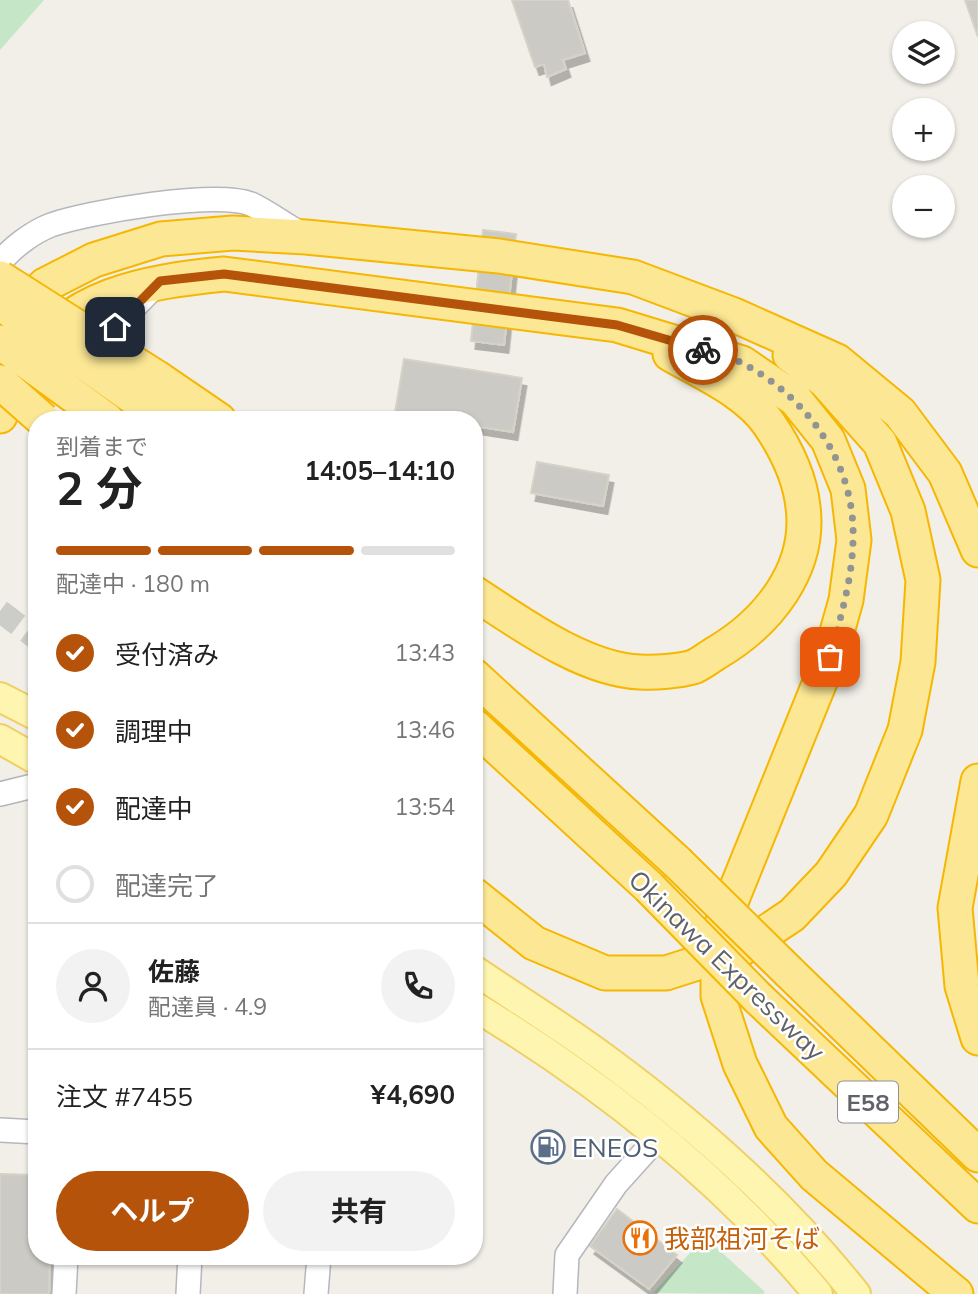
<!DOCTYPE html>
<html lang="ja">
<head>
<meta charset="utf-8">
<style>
  :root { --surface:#fff; --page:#f2f2f2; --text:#222; --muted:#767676; --line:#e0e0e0; --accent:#b45309 }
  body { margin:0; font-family:Mulish,"Noto Sans JP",sans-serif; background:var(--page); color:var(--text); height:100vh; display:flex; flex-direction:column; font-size:26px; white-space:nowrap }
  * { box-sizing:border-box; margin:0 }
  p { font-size:23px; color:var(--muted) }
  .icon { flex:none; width:38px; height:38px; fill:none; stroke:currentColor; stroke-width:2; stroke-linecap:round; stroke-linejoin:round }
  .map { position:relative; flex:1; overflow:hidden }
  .drawer { position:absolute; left:28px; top:411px; width:455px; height:854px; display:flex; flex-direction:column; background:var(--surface); border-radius:28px; box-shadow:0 2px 5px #0004 }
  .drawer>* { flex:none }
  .controls { position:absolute; left:892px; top:21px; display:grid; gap:14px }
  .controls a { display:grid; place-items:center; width:63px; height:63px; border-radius:50%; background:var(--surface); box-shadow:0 2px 5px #0004; font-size:35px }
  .pin { position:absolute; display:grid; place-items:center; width:60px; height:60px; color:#fff; margin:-30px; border-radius:14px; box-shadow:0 4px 10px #0006 }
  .courier { position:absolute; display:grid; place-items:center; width:70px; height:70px; margin:-35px; border:5px solid #b45309; border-radius:50%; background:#fff; color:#222; box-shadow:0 2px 9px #0007 }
  .headline em { font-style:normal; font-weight:700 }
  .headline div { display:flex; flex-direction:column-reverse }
  .headline { display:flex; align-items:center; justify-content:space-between; height:119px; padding:0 28px }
  h1 { font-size:46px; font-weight:700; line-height:52px }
  .bar { display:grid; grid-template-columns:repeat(4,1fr); gap:10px 7px; align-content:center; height:84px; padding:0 28px }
  .bar i { height:9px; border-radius:5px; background:var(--line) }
  .bar .selected { background:var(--accent) }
  .bar p { grid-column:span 4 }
  .line { display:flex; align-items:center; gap:18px; padding:0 28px; border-top:2px solid var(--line) }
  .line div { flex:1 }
  .round { display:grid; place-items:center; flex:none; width:74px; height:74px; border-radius:37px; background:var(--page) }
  ol { padding:0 28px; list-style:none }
  li { display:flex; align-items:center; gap:21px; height:77px }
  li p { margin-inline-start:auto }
  li .icon { padding:7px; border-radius:50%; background:var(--accent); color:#fff; stroke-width:4 }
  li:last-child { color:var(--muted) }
  li i { width:38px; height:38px; border:4px solid var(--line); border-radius:50% }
  .button { display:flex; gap:14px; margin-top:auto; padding:14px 28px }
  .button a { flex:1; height:80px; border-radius:42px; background:var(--accent); color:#fff; font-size:28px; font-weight:700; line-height:80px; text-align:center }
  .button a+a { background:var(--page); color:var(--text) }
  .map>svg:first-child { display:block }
  .green { fill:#c5e7c7 }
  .building { fill:#cccac5; stroke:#d6d2c6; stroke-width:2; filter:url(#shadow) }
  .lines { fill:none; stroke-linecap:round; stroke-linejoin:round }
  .minor-tunnel { stroke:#ccccc8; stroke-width:23; stroke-dasharray:23 11; stroke-linecap:butt }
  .minor-casing { stroke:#b5b7bc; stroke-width:26 }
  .major-casing { stroke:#f0d062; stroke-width:32 }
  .highway-casing { stroke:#f6b703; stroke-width:37 }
  .minor { stroke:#fff; stroke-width:23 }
  .major { stroke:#fef5b0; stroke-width:28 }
  .highway { stroke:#fce794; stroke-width:33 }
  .highway-bridge-casing { stroke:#f6b703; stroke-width:37; stroke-linecap:butt }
  .highway-bridge { stroke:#fce794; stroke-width:33 }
  .done { stroke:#929395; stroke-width:7; stroke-dasharray:0 12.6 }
  .route { stroke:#b45309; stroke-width:9 }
  .labels { text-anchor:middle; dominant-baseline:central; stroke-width:5; stroke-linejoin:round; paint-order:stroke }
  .shield { fill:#fff; stroke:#8f9195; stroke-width:2 }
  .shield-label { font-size:24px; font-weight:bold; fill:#5f6268 }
  .street-label { font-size:26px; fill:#5f6268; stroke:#fff }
  .service-label { font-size:26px; fill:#4e5e75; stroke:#fff; text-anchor:start }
  .food-label { font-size:26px; fill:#c56008; stroke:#fff; text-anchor:start }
</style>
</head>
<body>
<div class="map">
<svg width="978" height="1294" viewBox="0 0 978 1294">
  <defs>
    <filter id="shadow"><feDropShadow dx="4.5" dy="8" stdDeviation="0" flood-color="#0004"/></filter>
  </defs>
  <rect width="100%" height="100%" fill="#f1efe8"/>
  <path class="green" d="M0,0H44L0,50Z
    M705,1237L765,1292L763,1294L653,1293Z"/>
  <path class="building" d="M512,0H568L585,53L563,60L566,69L547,77L544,64L535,67Z
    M965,0H978V37Z
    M483,230L516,234L504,345L471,341Z
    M404,359L522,378L513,432L474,426V420H438L395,413Z
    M537,462L609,475L603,506L531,493Z
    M0,1174L37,1175V1256H50L49,1294H0Z
    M617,1209L677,1255L649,1289L590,1246Z"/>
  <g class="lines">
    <path class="minor-tunnel" d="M0,611L37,639"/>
    <defs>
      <path id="minor" d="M0,263C11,248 33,232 51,225C88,212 216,190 251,204C268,212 285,225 302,234
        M97,355L115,327L158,283
        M0,794L37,785
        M0,1130L37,1132
        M64,1294L66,1256
        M188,1294L190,1256
        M316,1294L319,1256
        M565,1294L567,1255L616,1184L660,1135"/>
      <path id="major" d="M0,697L37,716
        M0,739L37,760
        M474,970C518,1000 564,1028 607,1060C698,1127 786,1206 856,1294
        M474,1006C603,1084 722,1178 818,1294"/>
      <path id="highway" d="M13,317L45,285L94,260L161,239L233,233L306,237L499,256L633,277L734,315L837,361L900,413L945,473L978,550
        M159,379L219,420
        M140,402L164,420
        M0,416C7,401 12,381 21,367C69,294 144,282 224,274L617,325L742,363L795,399L828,440L848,489L854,540L846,600L830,657L718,934
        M474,593C520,623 584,670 640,672C655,673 679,671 693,667C701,664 709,657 716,653C767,623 811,570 803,507C800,478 786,449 769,424C747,392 703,373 670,354
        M474,676L677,862
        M474,726L649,887
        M978,781L955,908L962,986L978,1038
        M474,895L534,943L605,973H666L741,949L792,915L831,874L871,815L905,730L918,662L923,580L908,511L880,443L825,381L790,355
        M789,972L978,1155
        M718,975V996L740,1064L771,1127L814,1175L956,1294
        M758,998L978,1206"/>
    </defs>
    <use href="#minor" class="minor-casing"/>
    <use href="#major" class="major-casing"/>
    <use href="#highway" class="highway-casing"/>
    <use href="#minor" class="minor"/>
    <use href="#major" class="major"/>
    <use href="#highway" class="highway"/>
    <defs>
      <path id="highway-bridge" d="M0,278L159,379
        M0,303L140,402
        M0,342L107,420
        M0,382L43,420
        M677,862L789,972
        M649,887L758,998"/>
    </defs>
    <use href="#highway-bridge" class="highway-bridge-casing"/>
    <use href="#highway-bridge" class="highway-bridge"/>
  </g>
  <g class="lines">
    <path class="done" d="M703,350C716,354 732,357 744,364C809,399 856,465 853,541C852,581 840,619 830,657"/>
    <path class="route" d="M115,327L160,281L224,274L617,325L703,350"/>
  </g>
  <defs>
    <symbol id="fuel-ring" viewBox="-11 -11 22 22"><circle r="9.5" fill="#fff" stroke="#5c6f8a" stroke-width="1.5"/><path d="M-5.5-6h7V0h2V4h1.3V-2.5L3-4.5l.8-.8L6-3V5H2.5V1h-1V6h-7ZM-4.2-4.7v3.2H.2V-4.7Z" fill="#5c6f8a"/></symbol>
    <symbol id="restaurant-ring" viewBox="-11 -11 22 22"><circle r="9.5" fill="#fff" stroke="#e8710a" stroke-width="1.5"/><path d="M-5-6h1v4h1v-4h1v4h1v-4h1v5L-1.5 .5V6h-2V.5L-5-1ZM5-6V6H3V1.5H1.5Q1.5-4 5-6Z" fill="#e8710a"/></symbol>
  </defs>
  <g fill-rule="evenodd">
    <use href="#fuel-ring" x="529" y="1128" width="38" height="38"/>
    <use href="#restaurant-ring" x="621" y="1219" width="38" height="38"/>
  </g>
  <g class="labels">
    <rect class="shield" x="838" y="1081.5" width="60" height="41" rx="5"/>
    <g class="shield-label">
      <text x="868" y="1102">E58</text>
    </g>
    <g class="street-label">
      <text transform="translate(727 965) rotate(44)">Okinawa Expressway</text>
    </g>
    <g class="service-label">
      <text x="572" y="1147">ENEOS</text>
    </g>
    <g class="food-label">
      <text x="664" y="1238">我部祖河そば</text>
    </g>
  </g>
</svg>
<div class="controls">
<a><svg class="icon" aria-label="layers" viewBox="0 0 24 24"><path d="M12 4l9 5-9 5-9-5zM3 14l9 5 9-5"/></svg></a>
<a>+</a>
<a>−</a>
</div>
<div class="pin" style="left:830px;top:657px;background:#ea580c"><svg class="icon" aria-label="bag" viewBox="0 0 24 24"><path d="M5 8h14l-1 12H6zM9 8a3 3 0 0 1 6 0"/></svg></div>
<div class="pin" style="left:115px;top:327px;background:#1f2937"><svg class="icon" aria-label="home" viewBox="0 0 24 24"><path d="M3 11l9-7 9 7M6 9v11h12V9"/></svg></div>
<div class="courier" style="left:703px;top:350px"><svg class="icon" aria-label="bike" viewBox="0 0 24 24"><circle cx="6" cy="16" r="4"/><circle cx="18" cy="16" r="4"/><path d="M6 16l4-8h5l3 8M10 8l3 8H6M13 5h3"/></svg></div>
<section class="drawer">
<div class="headline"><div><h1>2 分</h1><p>到着まで</p></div><em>14:05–14:10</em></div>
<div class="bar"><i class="selected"></i><i class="selected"></i><i class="selected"></i><i></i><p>配達中 · 180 m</p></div>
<ol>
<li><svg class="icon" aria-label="check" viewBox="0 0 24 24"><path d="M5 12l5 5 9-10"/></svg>受付済み<p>13:43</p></li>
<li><svg class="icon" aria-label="check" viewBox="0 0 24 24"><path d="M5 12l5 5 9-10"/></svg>調理中<p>13:46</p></li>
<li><svg class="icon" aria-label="check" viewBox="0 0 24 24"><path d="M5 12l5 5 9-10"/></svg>配達中<p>13:54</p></li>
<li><i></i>配達完了</li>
</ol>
<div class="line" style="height:126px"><a class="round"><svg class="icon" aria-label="person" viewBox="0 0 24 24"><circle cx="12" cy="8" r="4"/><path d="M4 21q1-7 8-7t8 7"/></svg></a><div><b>佐藤</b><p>配達員 · 4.9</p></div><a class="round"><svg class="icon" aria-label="phone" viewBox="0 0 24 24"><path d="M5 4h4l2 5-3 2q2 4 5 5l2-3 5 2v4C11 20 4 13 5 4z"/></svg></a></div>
<div class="line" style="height:91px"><div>注文 #7455</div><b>¥4,690</b></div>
<div class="button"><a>ヘルプ</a><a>共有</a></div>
</section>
</div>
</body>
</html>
